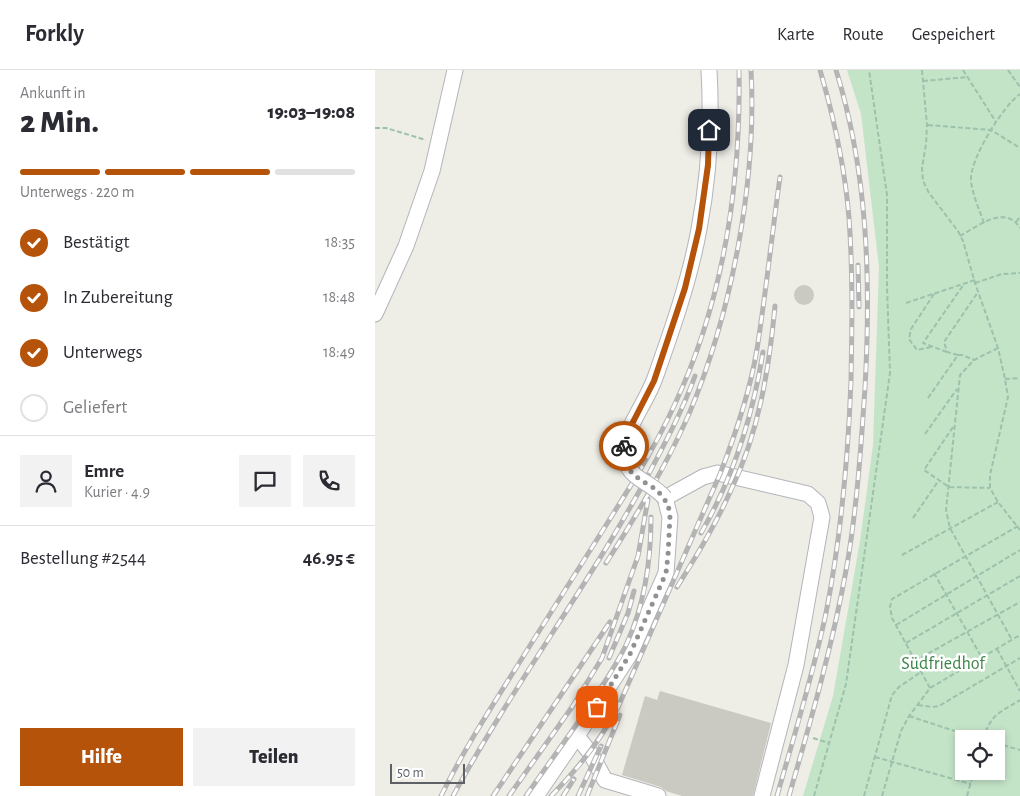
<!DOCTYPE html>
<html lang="de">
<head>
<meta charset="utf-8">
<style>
  :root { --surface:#fff; --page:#f2f2f3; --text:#2b2b33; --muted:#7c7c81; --line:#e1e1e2; --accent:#b45309 }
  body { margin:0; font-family:"Alegreya Sans",sans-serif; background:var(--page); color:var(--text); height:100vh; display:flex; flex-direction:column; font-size:19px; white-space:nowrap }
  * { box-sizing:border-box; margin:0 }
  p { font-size:16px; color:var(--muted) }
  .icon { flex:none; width:28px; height:28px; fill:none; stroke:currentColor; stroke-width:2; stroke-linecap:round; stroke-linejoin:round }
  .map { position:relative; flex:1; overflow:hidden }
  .details { display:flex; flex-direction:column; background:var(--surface); width:375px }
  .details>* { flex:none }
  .fabs { position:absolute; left:580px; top:660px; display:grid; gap:10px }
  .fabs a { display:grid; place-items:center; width:50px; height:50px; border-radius:0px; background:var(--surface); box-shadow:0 2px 8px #0003; font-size:25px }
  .scale { position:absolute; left:15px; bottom:12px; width:75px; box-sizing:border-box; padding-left:5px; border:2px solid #5d6065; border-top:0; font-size:14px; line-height:18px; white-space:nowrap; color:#5d6065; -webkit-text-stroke:4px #fff; paint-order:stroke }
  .pin { position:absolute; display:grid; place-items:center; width:42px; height:42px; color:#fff; margin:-21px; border-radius:10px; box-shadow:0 2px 8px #0006 }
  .courier { position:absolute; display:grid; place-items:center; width:50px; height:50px; margin:-25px; border:4px solid #b45309; border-radius:50%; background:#fff; color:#222; box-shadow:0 1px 6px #0007 }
  .overview em { font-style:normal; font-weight:800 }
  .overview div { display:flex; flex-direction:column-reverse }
  .overview { display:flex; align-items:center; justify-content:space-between; height:85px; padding:0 20px }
  h1 { font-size:32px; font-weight:800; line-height:38px }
  .bar { display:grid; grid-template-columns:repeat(4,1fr); gap:8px 5px; align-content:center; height:60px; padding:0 20px }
  .bar i { height:6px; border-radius:4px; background:var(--line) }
  .bar .selected { background:var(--accent) }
  .bar p { grid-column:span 4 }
  .line { display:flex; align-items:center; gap:12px; padding:0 20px; border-top:1px solid var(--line) }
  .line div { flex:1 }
  .round { display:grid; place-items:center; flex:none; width:52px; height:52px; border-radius:0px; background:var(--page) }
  ol { padding:0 20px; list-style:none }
  li { display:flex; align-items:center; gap:15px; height:55px }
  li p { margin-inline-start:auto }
  li .icon { padding:5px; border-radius:50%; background:var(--accent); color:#fff; stroke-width:4 }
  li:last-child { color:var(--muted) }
  li i { width:28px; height:28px; border:2px solid var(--line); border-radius:50% }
  .button { display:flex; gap:10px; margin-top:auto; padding:10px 20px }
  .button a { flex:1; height:58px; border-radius:0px; background:var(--accent); color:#fff; font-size:20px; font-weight:800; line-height:58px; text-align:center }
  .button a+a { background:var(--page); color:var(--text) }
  header { display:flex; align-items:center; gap:30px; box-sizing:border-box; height:70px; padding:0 25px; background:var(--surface); border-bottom:1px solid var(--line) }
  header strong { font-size:24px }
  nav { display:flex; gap:28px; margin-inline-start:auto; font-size:18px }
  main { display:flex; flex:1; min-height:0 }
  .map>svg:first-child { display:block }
  .green { fill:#c4e4c8; fill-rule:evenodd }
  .building { fill:#cac9c2 }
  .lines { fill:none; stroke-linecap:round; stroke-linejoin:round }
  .minor-casing { stroke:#b3b5b9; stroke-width:17 }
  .path { stroke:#9cc2ac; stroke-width:2; stroke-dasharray:5 2.5; stroke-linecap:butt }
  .minor { stroke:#fff; stroke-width:15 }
  .rail-casing { stroke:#b4b4b5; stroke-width:5 }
  .rail { stroke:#fff; stroke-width:3; stroke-dasharray:9; stroke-linecap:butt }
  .minor-bridge-casing { stroke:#b3b5b9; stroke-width:17; stroke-linecap:butt }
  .minor-bridge { stroke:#fff; stroke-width:15 }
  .done { stroke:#909192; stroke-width:5; stroke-dasharray:0 9 }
  .route { stroke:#b45309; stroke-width:6 }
  .labels { text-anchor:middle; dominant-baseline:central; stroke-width:5; stroke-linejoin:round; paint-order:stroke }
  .park-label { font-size:18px; fill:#3c8548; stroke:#fff }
</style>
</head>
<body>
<header>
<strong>Forkly</strong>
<nav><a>Karte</a><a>Route</a><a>Gespeichert</a></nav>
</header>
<main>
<section class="details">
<div class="overview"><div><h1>2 Min.</h1><p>Ankunft in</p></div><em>19:03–19:08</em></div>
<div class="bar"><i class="selected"></i><i class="selected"></i><i class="selected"></i><i></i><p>Unterwegs · 220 m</p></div>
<ol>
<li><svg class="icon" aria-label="check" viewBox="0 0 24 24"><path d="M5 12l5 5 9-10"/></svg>Bestätigt<p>18:35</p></li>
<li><svg class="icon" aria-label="check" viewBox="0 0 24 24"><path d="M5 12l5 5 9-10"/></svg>In Zubereitung<p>18:48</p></li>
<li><svg class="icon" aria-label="check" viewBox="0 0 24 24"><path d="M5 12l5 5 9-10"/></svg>Unterwegs<p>18:49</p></li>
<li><i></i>Geliefert</li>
</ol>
<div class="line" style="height:90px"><a class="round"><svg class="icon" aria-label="person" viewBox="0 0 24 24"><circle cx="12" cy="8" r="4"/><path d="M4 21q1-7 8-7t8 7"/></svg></a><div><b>Emre</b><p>Kurier · 4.9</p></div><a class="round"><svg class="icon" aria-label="chat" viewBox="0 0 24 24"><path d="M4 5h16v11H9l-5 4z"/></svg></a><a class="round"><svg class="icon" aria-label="phone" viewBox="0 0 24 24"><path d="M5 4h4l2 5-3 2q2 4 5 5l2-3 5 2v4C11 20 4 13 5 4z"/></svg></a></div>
<div class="line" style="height:65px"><div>Bestellung #2544</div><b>46.95 €</b></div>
<div class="button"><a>Hilfe</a><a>Teilen</a></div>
</section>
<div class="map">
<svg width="645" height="726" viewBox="0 0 645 726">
  <rect width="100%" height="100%" fill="#eeede6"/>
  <path class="green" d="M472,0H645V726H428L458,626L485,471L498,375L504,197L486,44ZM589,669H621V701H589Z"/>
  <path class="building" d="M419 225a10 10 0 1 1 20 0a10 10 0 1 1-20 0Z
    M285,621L396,653L378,726H307L291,721L286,717L247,705L270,626L282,630Z"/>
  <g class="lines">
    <defs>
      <path id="minor" d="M0,244L31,176L57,101L80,0
        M248,381C253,353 271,333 280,308C297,260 315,209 324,159C334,107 337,52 334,0
        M161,726L202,666
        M283,726L230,710L216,684L202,666L255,584L291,503L295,447L290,428L328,407L343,403L433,424L443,433L447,447L421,595L387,726"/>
    </defs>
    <use href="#minor" class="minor-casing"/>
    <path class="path" d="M547,0L552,55L551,74L547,98L548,111L554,123L583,161L588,171L600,213L623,278L630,309L633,327L615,405V418L623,432L645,460
      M588,0L621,52
      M633,0L645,17
      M548,11L593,7
      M553,55L616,60L645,78
      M0,58H11L51,70
      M641,152L645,147
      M609,153C604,139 598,126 596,111C594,90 628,36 645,24
      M585,166C603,156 630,134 645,158
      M600,213L627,204L645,203
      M531,233L600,210
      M556,277L542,280L534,269L536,259L559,224
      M623,278L599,290L585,305L571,440L575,458L637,570
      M572,282L548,273L589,214
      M583,285L572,282L569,272L603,222
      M630,309L645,308
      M553,328L583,285H587L599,290
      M578,357L549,400L574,417L615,418
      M550,364L582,319
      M538,448L564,410
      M527,485L623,432
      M559,503L607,588
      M521,555L645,480
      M531,573L645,506
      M622,579L645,621
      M540,591L645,532
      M555,618L517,548L515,537L517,529L643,456
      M543,635L557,637L564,636L645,588
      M534,646L604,669
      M438,668L454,673
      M608,669C616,644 624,643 645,630
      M621,673L645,680
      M500,687L596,714
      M439,726L471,614L515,303L512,217V125L494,0
      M489,726L517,625L524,617L546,602
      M507,726L526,661L534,646L555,618L645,565
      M592,726L599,701"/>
    <use href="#minor" class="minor"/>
    <defs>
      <path id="rail" d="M483,195L484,237
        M326,463C358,408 378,345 388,282
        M231,493C262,445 291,396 314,344C357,242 382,110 376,0
        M302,517C322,485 341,454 356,420C384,362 394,299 400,236
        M234,588L253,543L259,521
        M66,726C92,673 125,624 156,574C182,533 208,492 233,452C257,414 280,377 299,336C348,232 366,115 364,0
        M78,726C137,617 212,518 271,409C289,375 307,342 320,306
        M118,726L235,552
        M134,726L197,637L227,588L263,486L273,429
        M151,726C169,700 188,674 206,648C222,624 239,600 252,573C270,533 276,491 276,447
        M176,726C204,698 226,670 244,635L345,404C361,363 375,322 382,279C391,222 397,164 405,107
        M188,726L199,709
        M203,726L226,676
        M212,726L245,645
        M402,726C419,666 438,605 451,543C466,467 473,389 476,311C477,257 478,202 474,148C470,98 459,48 445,0
        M414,726C436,650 458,574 472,495C482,437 486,377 490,318C496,211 493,103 461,0"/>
    </defs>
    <use href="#rail" class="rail-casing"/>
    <use href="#rail" class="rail"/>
    <defs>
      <path id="minor-bridge" d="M248,381C252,411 272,408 290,428"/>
    </defs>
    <use href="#minor-bridge" class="minor-bridge-casing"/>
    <use href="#minor-bridge" class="minor-bridge"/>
  </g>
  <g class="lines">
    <path class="done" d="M222,637L255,584L291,503L293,485L295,446L293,434L282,420L264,409L254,400L250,393L249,376"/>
    <path class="route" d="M249,376L257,354L279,311L310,218L324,159L333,95L334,60"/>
  </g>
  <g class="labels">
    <g class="park-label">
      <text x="568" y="594">Südfriedhof</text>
    </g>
  </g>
</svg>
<div class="fabs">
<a><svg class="icon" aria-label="locate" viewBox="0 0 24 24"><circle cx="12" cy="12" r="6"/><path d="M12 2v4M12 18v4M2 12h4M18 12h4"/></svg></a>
</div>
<div class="scale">50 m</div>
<div class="pin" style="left:222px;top:637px;background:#ea580c"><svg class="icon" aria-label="bag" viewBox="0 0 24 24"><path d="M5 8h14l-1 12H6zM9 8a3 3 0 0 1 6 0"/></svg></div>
<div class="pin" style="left:334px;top:60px;background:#1f2937"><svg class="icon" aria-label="home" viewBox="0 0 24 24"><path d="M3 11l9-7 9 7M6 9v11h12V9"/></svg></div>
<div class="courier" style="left:249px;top:376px"><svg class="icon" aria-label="bike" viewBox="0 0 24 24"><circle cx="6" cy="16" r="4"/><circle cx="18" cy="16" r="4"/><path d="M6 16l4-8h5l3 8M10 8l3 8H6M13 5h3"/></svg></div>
</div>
</main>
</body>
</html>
